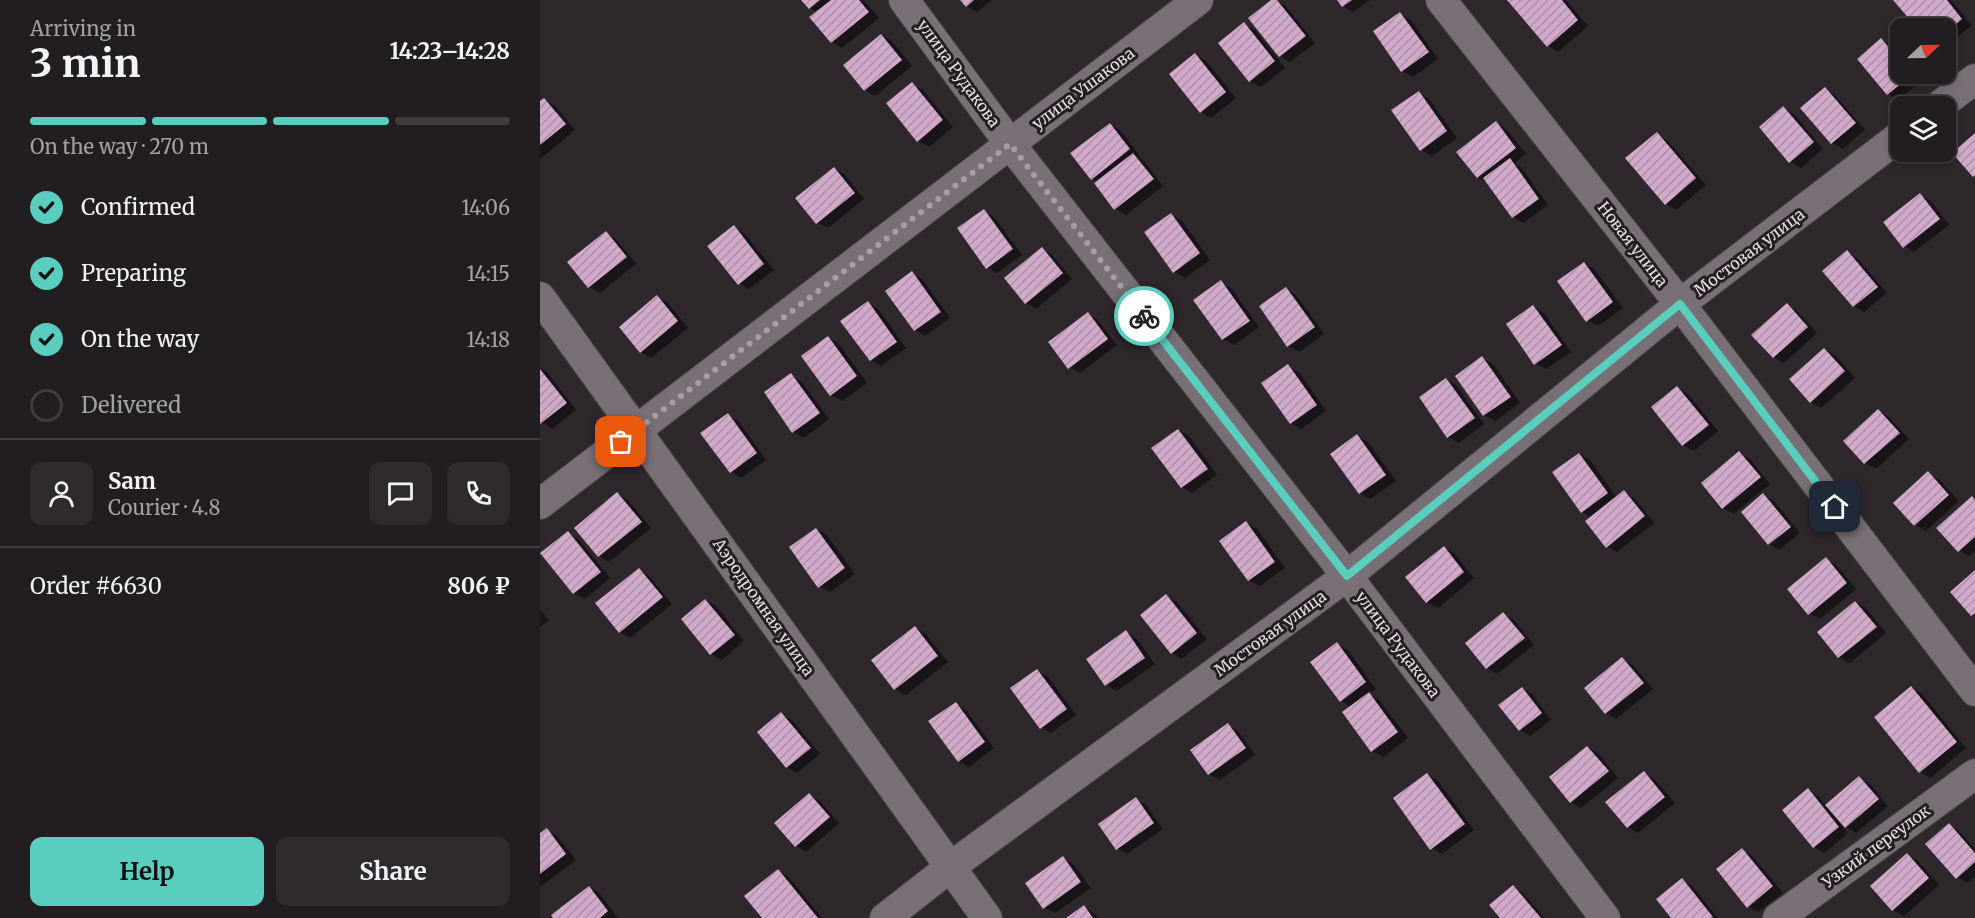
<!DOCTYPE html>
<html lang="en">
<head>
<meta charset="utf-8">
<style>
  :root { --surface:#221d21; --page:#2e2a2e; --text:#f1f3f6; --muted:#a2a2a5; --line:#3f3b3f; --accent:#59cebe }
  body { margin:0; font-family:Merriweather,serif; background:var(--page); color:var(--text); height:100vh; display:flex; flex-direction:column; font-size:22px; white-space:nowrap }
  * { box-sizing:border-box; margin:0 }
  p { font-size:20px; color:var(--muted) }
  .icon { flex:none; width:33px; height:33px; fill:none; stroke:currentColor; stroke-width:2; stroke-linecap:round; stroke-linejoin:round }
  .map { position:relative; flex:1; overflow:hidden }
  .details { display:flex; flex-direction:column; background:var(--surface); width:540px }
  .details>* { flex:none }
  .needle { width:39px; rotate:68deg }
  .buttons { position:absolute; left:1350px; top:18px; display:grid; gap:12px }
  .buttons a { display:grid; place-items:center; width:66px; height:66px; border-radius:12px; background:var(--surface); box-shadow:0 3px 9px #0003,0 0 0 2px var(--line); font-size:30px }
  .pin { position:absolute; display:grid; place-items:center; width:51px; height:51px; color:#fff; margin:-26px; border-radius:12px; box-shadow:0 3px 9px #0006 }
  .courier { position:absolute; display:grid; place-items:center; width:60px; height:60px; margin:-30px; border:4px solid #59cebe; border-radius:50%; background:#fff; color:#222; box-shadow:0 2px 8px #0007 }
  .headline em { font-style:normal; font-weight:700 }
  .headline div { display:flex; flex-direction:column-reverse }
  .headline { display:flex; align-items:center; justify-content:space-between; height:102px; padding:0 30px }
  h1 { font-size:39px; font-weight:700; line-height:45px }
  .bar { display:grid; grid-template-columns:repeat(4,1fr); gap:9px 6px; align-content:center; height:72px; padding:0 30px }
  .bar i { height:8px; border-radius:4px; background:var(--line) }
  .bar .active { background:var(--accent) }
  .bar p { grid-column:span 4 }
  .line { display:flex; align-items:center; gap:15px; padding:0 30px; border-top:2px solid var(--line) }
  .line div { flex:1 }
  .round { display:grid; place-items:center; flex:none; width:63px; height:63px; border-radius:12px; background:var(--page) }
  ol { padding:0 30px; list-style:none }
  li { display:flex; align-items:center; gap:18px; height:66px }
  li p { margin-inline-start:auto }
  li .icon { padding:6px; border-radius:50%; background:var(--accent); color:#111; stroke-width:4 }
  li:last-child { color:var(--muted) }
  li i { width:33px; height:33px; border:3px solid var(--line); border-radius:50% }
  .button { display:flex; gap:12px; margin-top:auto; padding:12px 30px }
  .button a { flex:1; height:69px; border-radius:12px; background:var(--accent); color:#111; font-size:24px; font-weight:700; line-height:69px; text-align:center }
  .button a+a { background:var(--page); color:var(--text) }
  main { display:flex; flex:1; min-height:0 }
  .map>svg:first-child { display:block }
  .shadow { fill:#0007 }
  .building { fill:url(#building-hatch) }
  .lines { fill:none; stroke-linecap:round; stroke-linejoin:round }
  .minor-casing { stroke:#484247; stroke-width:32 }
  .minor { stroke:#787076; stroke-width:30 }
  .done { stroke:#a59fa4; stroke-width:6; stroke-dasharray:0 10.8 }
  .route { stroke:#59cebe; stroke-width:8 }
  .labels { text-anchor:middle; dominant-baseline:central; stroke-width:6; stroke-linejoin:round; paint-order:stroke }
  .street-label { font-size:16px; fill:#e5e0e4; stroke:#241e22 }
</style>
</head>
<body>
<main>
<section class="details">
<div class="headline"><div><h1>3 min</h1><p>Arriving in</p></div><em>14:23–14:28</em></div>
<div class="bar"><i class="active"></i><i class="active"></i><i class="active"></i><i></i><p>On the way · 270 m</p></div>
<ol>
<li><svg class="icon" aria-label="check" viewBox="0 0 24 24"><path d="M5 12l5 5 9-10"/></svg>Confirmed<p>14:06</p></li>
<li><svg class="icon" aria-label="check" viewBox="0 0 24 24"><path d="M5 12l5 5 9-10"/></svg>Preparing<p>14:15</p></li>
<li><svg class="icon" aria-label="check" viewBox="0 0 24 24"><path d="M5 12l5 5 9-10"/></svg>On the way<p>14:18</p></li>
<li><i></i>Delivered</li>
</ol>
<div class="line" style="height:108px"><a class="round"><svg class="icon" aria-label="person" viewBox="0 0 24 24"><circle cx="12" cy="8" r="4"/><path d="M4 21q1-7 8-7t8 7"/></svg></a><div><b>Sam</b><p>Courier · 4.8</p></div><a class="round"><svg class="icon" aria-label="chat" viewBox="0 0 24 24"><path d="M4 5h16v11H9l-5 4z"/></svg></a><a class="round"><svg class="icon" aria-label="phone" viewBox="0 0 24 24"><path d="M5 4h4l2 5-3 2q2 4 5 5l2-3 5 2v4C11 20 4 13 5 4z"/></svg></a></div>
<div class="line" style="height:78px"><div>Order #6630</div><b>806 ₽</b></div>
<div class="button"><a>Help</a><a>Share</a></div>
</section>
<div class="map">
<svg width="1435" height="918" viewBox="0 0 1435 918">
  <defs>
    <pattern id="building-hatch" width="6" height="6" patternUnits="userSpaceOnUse" patternTransform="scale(1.5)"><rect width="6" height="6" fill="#d1aac9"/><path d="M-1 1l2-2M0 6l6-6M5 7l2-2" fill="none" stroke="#ae90a8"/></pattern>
  </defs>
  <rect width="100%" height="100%" fill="#2e272c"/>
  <path class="shadow" d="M263,0H323L339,18L302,48L292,42L278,13L270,8Z
    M422,0H452L437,12L426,6Z
    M734,0L745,5L775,43L750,62L740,56Z
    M799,0H830L813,12L803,6Z
    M969,0H1026L1048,26L1018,52L1008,46Z
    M1355,0H1411L1432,25L1406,47V28H1379Z
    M860,14L871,20L898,59L873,77L862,71Z
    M704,24L715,30L745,68L721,87L710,81Z
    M342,35L352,41L372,66L335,96L325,90Z
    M1341,40L1352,46L1360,57V74H1375L1381,81L1359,100L1348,94L1319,59Z
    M655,55L666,61L696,98L671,118L661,112Z
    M372,84L383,90L413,127L389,147L378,141Z
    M1285,89L1295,95L1325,130L1303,149L1292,143L1263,108Z
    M879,93L889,99L917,138L892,156L881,150Z
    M5,100L15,106L35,130L0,159V103Z
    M1243,108L1254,114L1283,149L1261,168L1250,162L1221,127Z
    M956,123L966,129L986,154L975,163L980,166L1008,205L983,223L973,217L948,183L938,177Z
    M570,124L580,130L600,156L598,157L604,161L623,186L586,215L575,209L558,182L552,178Z
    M1117,134L1127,140L1166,185L1136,210L1126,204Z
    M294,168L304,174L324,199L288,228L277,222Z
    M1380,195L1391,201L1409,225L1374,252L1364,246Z
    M444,211L454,217L482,255L457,273L447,267Z
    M631,215L642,221L670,260L645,278L634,272Z
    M194,227L204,233L234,270L209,289L199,283Z
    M66,233L76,239L96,264L60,293L49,287L29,262Z
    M502,249L512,255L532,279L496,309L486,303Z
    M1307,252L1317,258L1347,293L1324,312L1314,306Z
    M1045,263L1055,270L1083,308L1058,326L1047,320Z
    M372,273L382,279L410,318L385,336L375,330Z
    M681,282L691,288L719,327L694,345L683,339L655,300Z
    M746,289L756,295L784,334L759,352L748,346Z
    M117,297L128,303L148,328L111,358L101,352Z
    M328,303L338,309L366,348L341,366L331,360Z
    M1247,305L1257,311L1277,333L1244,363L1234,357Z
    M993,307L1004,313L1031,352L1006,369L995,363Z
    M548,314L558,320L577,345L540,373L529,367Z
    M288,338L299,344L327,383L302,401L291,395Z
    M1284,349L1295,355L1315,378L1281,408L1271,402L1251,379Z
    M942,358L953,364L980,403L955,421L944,415L917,376Z
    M748,366L759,372L786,411L761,429L751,423Z
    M0,368L7,372L36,410L12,429L0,421Z
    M251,375L261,381L289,419L264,438L254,432Z
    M906,379L916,385L944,424L919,443L908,437Z
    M1138,388L1148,394L1178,431L1154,451L1143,445Z
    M1339,411L1349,417L1369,439L1336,469L1325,463L1305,441Z
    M188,415L198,421L226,460L201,478L191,472Z
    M639,430L649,436L677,475L652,493L642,487Z
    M817,436L828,442L856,481L830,499L820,493Z
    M1199,453L1210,459L1230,484L1194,514L1183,508Z
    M1040,454L1050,460L1077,498L1084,492L1094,498L1114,523L1077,552L1067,546L1052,518L1042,512Z
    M1388,473L1399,479L1419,501L1386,531L1375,525L1355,503Z
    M78,494L88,500L111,528L69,562L59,556Z
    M1224,495L1234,501L1260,533L1239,550L1229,544Z
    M1432,498L1435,500V551L1429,556L1419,550Z
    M707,523L717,529L745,568L720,586L709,580Z
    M277,529L287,535L315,574L290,592L279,586Z
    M28,533L38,539L70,578L45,599L34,593L2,554Z
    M904,547L914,553L934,578L898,608L887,602Z
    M1286,559L1296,565L1316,589L1280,619L1269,613Z
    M99,570L109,576L132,604L90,638L80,632Z
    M626,596L637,602L667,639L642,659L632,653Z
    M166,600L176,606L204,641L182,660L171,654Z
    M1315,602L1326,608L1346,633L1310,663L1299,657Z
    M0,610L9,620L0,627Z
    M963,614L974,620L994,645L957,674L947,668L927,644Z
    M375,628L386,634L408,662L366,695L355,689Z
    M586,632L596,638L615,664L577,691L566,685L548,659Z
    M797,644L808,650L836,689L829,694L839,700L868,738L843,757L832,751L811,707L801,701Z
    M1082,659L1093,665L1113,689L1076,719L1066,713Z
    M498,671L508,677L536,715L511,733L501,727Z
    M982,688L992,694L1011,720L990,736L980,730Z
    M1372,688L1382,694L1426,748L1390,778L1380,772Z
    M416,704L426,710L454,748L429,767L419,761Z
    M241,714L252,720L280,754L257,773L247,767Z
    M688,725L698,731L715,755L680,780L669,774L652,750Z
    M1047,747L1058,753L1078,778L1041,808L1031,802Z
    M1104,773L1114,779L1135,803L1098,833L1088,827Z
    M887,775L898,781L934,830L902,854L891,848Z
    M1319,778L1330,784L1348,806L1316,833L1301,824L1308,833L1284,853L1274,847L1268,790L1278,796L1286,806Z
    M270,795L280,801L299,823L266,852L256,846Z
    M596,799L606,805L623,829L587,854L577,848Z
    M1409,825L1419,831L1435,849V877L1427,883L1417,877Z
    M7,830L17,836L36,860L0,887V835Z
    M1202,850L1212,856L1243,893L1218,912L1208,906Z
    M1367,855L1378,861L1399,885L1364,916L1353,910L1332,886Z
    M523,858L533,864L551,888L515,913L504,907Z
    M238,871L249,877L282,918H224Z
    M1142,880L1152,886L1178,918H1133Z
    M49,887L59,893L78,918H15Z
    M973,887L983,893L1005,918H962Z
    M544,907L554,913L558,918H529Z"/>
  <path class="building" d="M261,0H280L269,9Z
    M291,0H319L329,12L291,43L269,17Z
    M420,0H434L426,7Z
    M731,0H737L766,36L739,57L708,18Z
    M797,0H812L802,7Z
    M967,0H1022L1038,20L1007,47Z
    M1353,0H1407L1422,19L1406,33V28H1377Z
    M860,12L889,52L861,72L833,31Z
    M704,22L735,61L709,82L678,43Z
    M341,34L362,60L324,91L303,65Z
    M1341,38L1360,61V74H1373L1347,95L1317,59Z
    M655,53L686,92L660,113L629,74Z
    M372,82L403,120L377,142L346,103Z
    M1285,87L1316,123L1291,144L1260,108Z
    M879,91L907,131L880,151L851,110Z
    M4,98L26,124L0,145V101Z
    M1243,106L1274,142L1249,163L1219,127Z
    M956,121L976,148L937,178L916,152Z
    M570,123L590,149L551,180L530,153Z
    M1117,132L1156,178L1125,205L1085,158Z
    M1435,133V175L1433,177L1412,153Z
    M593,153L614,179L574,210L554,183Z
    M970,158L999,199L972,218L943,178Z
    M294,167L315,193L276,224L255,198Z
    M1380,193L1400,219L1363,248L1343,222Z
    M444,209L473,249L446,269L417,228Z
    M631,213L660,253L633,273L604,232Z
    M194,225L224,264L198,285L167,246Z
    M66,231L87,257L48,288L27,262Z
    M502,247L523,273L485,304L464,278Z
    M1307,250L1338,287L1313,307L1282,271Z
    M1044,262L1073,302L1046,322L1017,281Z
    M372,271L401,312L374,331L345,291Z
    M681,280L710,321L682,340L653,300Z
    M746,287L775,327L747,347L719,306Z
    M117,295L138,321L100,353L79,327Z
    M328,301L357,342L330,361L300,321Z
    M1247,303L1268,327L1233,358L1211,335Z
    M993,305L1022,345L994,365L966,324Z
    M548,312L568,339L528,369L508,342Z
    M288,336L317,376L290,396L261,356Z
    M1284,348L1305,371L1270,403L1249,379Z
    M942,356L971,397L943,416L915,376Z
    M748,364L777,405L750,424L721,383Z
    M0,369L27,403L0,424Z
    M251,373L280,413L252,433L224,392Z
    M906,378L935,418L907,438L879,397Z
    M1137,386L1169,425L1142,446L1111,407Z
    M1338,409L1360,433L1324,464L1303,441Z
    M188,413L217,453L190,473L160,433Z
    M638,429L668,469L641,488L611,448Z
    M817,434L846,475L819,494L790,454Z
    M1199,451L1221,477L1182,509L1161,483Z
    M1039,453L1068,493L1041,513L1012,472Z
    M1388,471L1409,495L1374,526L1353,503Z
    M1084,490L1105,516L1066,548L1045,521Z
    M77,492L102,522L58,557L34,528Z
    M1223,493L1251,527L1228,545L1201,512Z
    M1432,496L1435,500V537L1418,552L1396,528Z
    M706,521L735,562L708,581L679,541Z
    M276,528L305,568L278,588L249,547Z
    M28,531L61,572L33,594L0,553Z
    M904,546L924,572L886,603L865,577Z
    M1286,557L1307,583L1268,615L1247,589Z
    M99,568L123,597L79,633L55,603Z
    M1435,570V613L1431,616L1410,592Z
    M626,594L657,633L631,654L600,615Z
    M165,599L195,635L170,655L141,619Z
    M1315,601L1337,627L1298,658L1277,632Z
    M963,612L985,638L946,669L925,643Z
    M375,626L398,656L354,690L331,660Z
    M586,630L605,658L565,686L546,659Z
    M797,642L826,682L800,702L770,662Z
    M1082,657L1104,683L1065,714L1044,688Z
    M497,669L527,709L500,729L470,688Z
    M1371,686L1417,742L1379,773L1334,717Z
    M982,687L1002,713L979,731L958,705Z
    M829,692L858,732L831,752L802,712Z
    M416,702L445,742L418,762L388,721Z
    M241,712L271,748L246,768L217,732Z
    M688,723L706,748L668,775L650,750Z
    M1047,746L1069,771L1030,803L1009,777Z
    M1104,771L1125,797L1087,828L1065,802Z
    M887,773L925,824L890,850L853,798Z
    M1319,776L1339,799L1305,828L1285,805Z
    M1268,788L1299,827L1273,848L1242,810Z
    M269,793L290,817L255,847L234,823Z
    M596,797L614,823L576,850L558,824Z
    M1409,823L1435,853V862L1416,879L1385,844Z
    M7,828L26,854L0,874V833Z
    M1202,848L1233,886L1207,908L1176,869Z
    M1367,853L1389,878L1352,911L1330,886Z
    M523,856L541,882L503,909L485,883Z
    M238,869L278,918H222L204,896Z
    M1142,878L1173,917L1171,918H1131L1116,899Z
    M973,885L1001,918H960L949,905Z
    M49,886L68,911L60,918H13L11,915Z
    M544,905L553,918H526Z"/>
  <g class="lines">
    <defs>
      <path id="minor" d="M364,0L470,144L807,576L1065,918
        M901,0L1140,304L1435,691
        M1399,106L1435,79
        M0,297L447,918
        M0,504L658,0
        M345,918L409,868L807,576L1140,304L1360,136
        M1238,918L1435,774"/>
    </defs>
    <use href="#minor" class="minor-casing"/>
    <use href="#minor" class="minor"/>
  </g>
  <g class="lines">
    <path class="done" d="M81,442L470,144L604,316"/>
    <path class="route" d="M604,316L807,576L1140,304L1295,507"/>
  </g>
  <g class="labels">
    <g class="street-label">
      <text transform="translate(419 73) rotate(54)">улица Рудакова</text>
      <text transform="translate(543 88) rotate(-37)">улица Ушакова</text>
      <text transform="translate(1093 244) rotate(52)">Новая улица</text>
      <text transform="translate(1209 252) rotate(-37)">Мостовая улица</text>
      <text transform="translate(224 607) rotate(55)">Аэродромная улица</text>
      <text transform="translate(730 633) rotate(-36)">Мостовая улица</text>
      <text transform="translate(858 644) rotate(53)">улица Рудакова</text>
      <text transform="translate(1336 846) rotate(-36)">Узкий переулок</text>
    </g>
  </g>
</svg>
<div class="buttons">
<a><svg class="needle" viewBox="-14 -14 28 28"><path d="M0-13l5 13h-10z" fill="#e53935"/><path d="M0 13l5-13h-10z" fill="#a2a2a5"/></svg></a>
<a><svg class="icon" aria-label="layers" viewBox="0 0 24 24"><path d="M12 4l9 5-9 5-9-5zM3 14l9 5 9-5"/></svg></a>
</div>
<div class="pin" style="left:81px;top:442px;background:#ea580c"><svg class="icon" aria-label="bag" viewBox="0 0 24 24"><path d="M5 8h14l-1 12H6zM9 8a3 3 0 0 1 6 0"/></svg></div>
<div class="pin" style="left:1295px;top:507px;background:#1f2937"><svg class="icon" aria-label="home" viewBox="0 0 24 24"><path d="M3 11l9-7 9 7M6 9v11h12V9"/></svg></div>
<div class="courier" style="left:604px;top:316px"><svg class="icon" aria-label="bike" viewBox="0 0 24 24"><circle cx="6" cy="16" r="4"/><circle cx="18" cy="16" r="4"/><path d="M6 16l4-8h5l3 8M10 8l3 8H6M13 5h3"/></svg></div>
</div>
</main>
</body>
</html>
